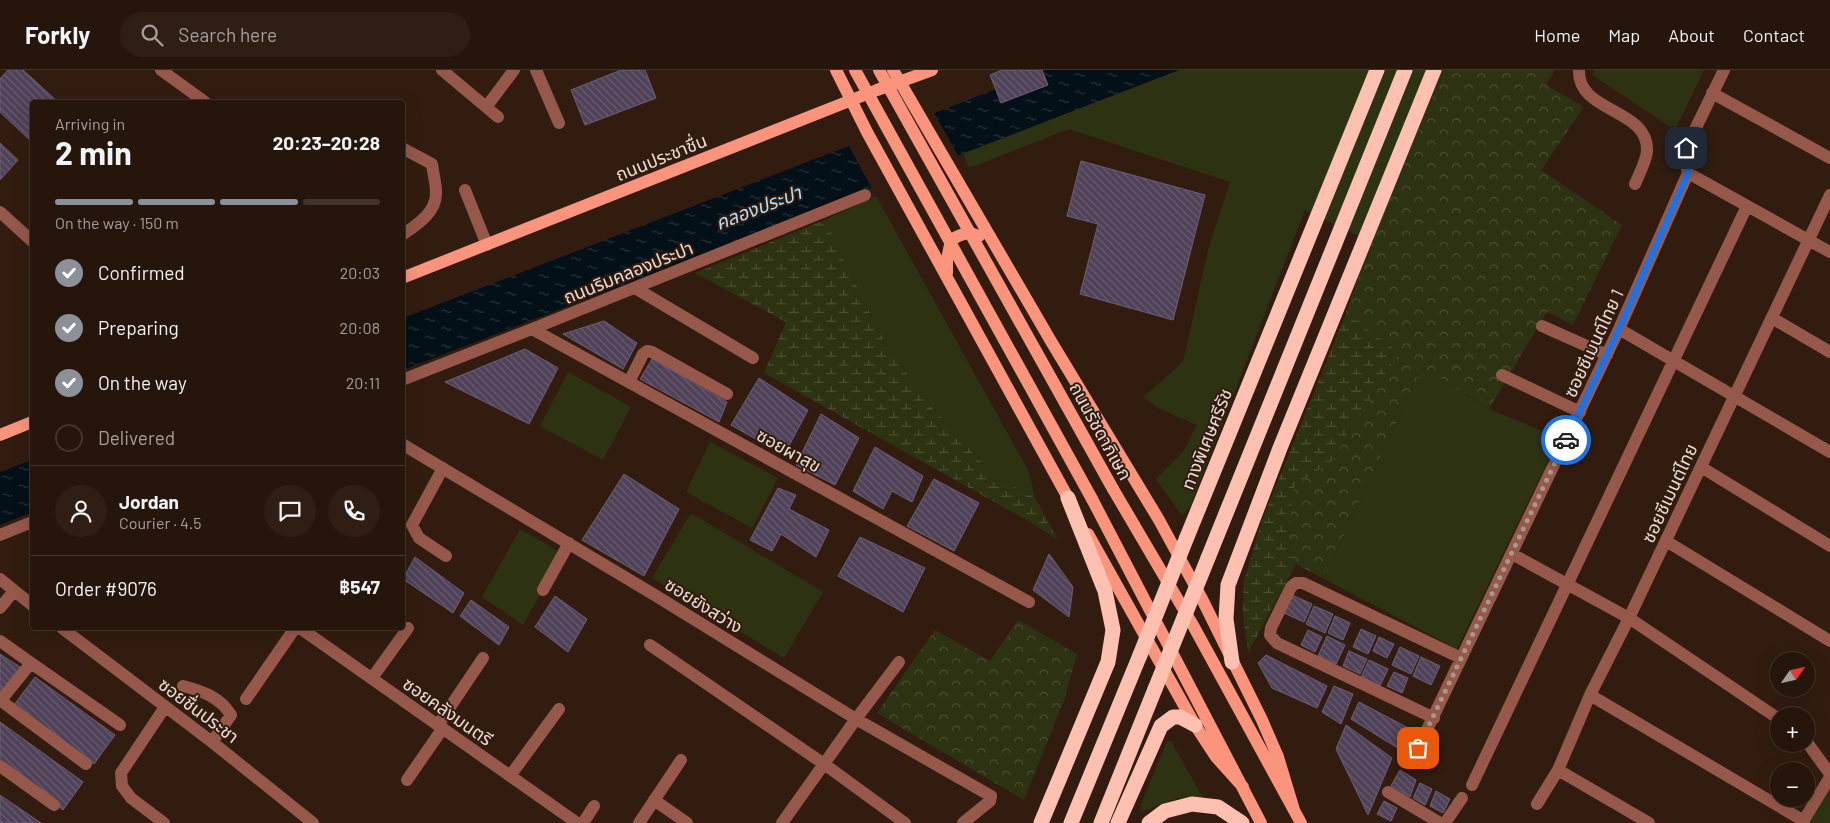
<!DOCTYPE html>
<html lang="en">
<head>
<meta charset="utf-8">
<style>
  :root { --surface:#26150b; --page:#2e1e14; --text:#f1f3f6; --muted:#a49f9d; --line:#42342c; --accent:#8c9099 }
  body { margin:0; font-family:Barlow,"Noto Sans Thai",sans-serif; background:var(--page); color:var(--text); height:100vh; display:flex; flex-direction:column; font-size:19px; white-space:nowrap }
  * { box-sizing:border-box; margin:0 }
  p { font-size:16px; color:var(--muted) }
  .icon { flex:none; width:28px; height:28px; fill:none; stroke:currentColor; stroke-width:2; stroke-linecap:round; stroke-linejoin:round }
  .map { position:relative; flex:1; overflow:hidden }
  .sheet { position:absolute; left:30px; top:30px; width:375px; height:530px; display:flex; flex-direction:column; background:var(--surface); border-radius:5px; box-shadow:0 5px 20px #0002,0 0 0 1px var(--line) }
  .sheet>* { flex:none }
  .needle { width:32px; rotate:56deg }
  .buttons { position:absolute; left:1770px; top:582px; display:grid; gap:10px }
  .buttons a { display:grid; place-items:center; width:45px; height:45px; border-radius:50%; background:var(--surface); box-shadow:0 5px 20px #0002,0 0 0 1px var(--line); font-size:25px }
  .pin { position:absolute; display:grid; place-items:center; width:42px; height:42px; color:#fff; margin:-21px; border-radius:10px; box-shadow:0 2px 8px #0006 }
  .courier { position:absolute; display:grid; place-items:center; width:50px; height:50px; margin:-25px; border:4px solid #1a73e8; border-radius:50%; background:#fff; color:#222; box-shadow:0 1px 6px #0007 }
  .summary em { font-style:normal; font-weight:700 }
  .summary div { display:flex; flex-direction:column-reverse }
  .summary { display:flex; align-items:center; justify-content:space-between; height:85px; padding:0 25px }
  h1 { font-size:32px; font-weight:700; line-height:38px }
  .bar { display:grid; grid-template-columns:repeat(4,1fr); gap:8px 5px; align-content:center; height:60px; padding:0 25px }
  .bar i { height:6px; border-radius:4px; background:var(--line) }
  .bar .selected { background:var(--accent) }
  .bar p { grid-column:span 4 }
  .line { display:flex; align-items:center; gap:12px; padding:0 25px; border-top:1px solid var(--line) }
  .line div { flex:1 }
  .round { display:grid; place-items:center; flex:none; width:52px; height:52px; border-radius:26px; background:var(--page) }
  ol { padding:0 25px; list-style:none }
  li { display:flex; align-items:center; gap:15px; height:55px }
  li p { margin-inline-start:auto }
  li .icon { padding:5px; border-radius:50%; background:var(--accent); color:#fff; stroke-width:4 }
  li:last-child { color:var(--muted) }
  li i { width:28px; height:28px; border:2px solid var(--line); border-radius:50% }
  header { display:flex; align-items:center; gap:30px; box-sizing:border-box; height:70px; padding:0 25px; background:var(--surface); border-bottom:1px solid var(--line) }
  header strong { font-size:24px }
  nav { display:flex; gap:28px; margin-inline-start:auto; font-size:18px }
  .search { width:350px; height:45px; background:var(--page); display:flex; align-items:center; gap:12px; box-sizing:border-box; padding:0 18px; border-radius:28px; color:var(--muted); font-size:19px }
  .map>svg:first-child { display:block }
  .green { fill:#2d3212 }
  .forest { fill:url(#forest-crowns) }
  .wetland { fill:url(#wetland-marsh) }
  .water { fill:url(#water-ripples) }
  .pier { fill:#321c0f }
  .building { fill:url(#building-back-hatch); stroke:#6c5e77 }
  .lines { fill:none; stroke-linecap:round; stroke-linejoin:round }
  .minor { stroke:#95584a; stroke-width:12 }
  .major { stroke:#fa947d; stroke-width:12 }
  .highway { stroke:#fec0b1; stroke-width:15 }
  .major-bridge { stroke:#fa947d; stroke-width:12 }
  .highway-bridge { stroke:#fec0b1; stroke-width:15 }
  .done { stroke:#aa988e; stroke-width:5; stroke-dasharray:0 9 }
  .route { stroke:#1a73e8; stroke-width:6 }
  .labels { text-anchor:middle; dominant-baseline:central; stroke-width:4; stroke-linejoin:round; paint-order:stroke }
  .street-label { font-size:18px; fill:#ebdbd3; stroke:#321c0f }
  .water-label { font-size:19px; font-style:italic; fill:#b1defd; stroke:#321c0f }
</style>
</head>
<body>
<header>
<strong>Forkly</strong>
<div class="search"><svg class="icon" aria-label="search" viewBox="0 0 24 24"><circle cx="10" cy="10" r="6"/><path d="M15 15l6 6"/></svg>Search here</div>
<nav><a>Home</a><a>Map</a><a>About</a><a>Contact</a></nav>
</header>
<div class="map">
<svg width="1830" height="753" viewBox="0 0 1830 753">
  <defs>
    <pattern id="forest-crowns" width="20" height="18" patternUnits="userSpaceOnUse" patternTransform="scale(1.25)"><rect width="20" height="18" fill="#2d3212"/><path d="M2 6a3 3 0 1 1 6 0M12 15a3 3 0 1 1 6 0" fill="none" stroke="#4c4f34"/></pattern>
    <pattern id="wetland-marsh" width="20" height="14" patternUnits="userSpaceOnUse" patternTransform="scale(1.25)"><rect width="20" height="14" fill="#2d3212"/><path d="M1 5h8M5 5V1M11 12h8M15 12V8" fill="none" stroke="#4c4f34"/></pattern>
    <pattern id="water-ripples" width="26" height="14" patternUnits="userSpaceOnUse" patternTransform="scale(1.25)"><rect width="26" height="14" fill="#041018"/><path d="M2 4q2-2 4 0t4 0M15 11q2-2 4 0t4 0" fill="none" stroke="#293239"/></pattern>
    <pattern id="building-back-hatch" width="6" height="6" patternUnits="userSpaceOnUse" patternTransform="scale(1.25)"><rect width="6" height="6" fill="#4e4158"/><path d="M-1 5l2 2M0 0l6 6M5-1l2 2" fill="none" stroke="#685c6f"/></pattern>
  </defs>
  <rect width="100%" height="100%" fill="#321c0f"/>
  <path class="green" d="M1179,0H1444L1373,173L1305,140L1190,437L1182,446L1156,409L1183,382L1197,355L1158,338L1143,327L1183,292L1208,180L1230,112L1069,59L969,98L963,83Z
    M1595,0H1704L1675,60L1592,5Z
    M876,126L1029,402L1035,428L993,405L928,333L885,273L834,171L827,149Z
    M1422,297L1489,339L1559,368L1457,579L1324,509Z
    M568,302L631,337L603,390L540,356Z
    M710,372L778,408L752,458L686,422Z
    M691,443L823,522L784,588L652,508Z
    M520,459L563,484L523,555L482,527Z
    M1167,671H1171L1203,728H1178L1141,742L1140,737Z
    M1830,712V753H1808Z"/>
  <path class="forest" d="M1444,0H1555L1546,15L1584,37L1541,100L1622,155L1573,255L1547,242L1489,339L1422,297L1324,509L1296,494L1287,473L1294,417L1333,390L1354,352L1399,283L1346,243L1360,202Z
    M1018,550L1077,584L1064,630L1024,730L877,643L935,560L990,591Z"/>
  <path class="wetland" d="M827,149L834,171L885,273L928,333L993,405L1035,428L1058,470L1032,453L764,303L786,252L695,203Z
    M1346,243L1399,283L1354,352L1333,390L1294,417L1287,473L1296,494L1248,583L1243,544L1244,510L1262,450Z"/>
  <path class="water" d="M1046,0H1179L403,300V248Z
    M32,390V442L0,455V402Z"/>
  <path class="pier" d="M933,41L959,87L873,121L848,74Z"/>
  <path class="building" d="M8,0H23L58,32H32V72L0,42V9Z
    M621,0H645L656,28L585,55L571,20Z
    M1002,0H1042L1048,15L1001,33L990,5Z
    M0,73L18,90L0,110Z
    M1081,91L1205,125L1173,250L1080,224L1098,154L1067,146Z
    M604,251L637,273L623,299L563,264Z
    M525,279L558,298L529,354L445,312Z
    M652,289L727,332L719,352L640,309Z
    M759,308L808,340L784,385L731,355Z
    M821,344L859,368L835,415L796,395Z
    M875,377L923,406L912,432L892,421L883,439L853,421Z
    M624,404L679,439L644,506L582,470Z
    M934,409L979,433L954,481L907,456Z
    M778,418L796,425L789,439L829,460L816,487L781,464L772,481L750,470Z
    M860,467L925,498L903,542L838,506Z
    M1049,484L1073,517L1069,547L1033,520Z
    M415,487L464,523L453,543L403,509Z
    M1292,525L1312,534L1304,552L1284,543Z
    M555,526L587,549L568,582L535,557Z
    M471,530L509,557L499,575L460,546Z
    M1314,536L1333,544L1325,563L1306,554Z
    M1335,546L1350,553L1343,570L1328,563Z
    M1361,559L1376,566L1368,584L1353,577Z
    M1308,560L1322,567L1315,582L1301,575Z
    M1327,566L1345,575L1336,594L1318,586Z
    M1379,567L1394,574L1387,588L1373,581Z
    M1400,577L1419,586L1411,604L1392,595Z
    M1349,581L1367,589L1360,604L1343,596Z
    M0,584L20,597L0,624Z
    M1266,585L1327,616L1317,638L1272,618L1258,593Z
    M1421,587L1440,596L1431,615L1413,606Z
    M1369,590L1388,599L1380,616L1361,607Z
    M1394,602L1408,608L1402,623L1387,616Z
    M35,607L115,665L94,694L14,635Z
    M1334,616L1353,624L1341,654L1322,642Z
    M1359,632L1414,661L1404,682L1351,649Z
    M0,652L83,712L63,740L0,694Z
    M1346,655L1392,688L1368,745L1336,679Z
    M1400,700L1416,710L1410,727L1391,716Z
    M1420,713L1432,719L1425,735L1413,728Z
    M1436,721L1450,729L1443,743L1430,736Z
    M0,725L41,753H0Z
    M1384,731L1397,738L1391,751L1377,744Z"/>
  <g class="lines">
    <path class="minor" d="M161,0L205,32
      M442,0L498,47
      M536,0L559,53
      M1579,0C1577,43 1649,38 1647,81C1646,92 1639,104 1635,114
      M1712,23L1830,88
      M487,36L514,0
      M402,78L432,94C433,103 436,113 436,122C437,142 417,155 402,165
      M1688,103L1830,182
      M465,120L487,175
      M0,142L32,171
      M635,218L753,288
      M1772,248L1830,282
      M1542,256L1607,285
      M532,259L1029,532
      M1619,259L1830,382
      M1502,305L1580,342
      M402,310L532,259L865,125
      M629,312L643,284L647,281L652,282L727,324
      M402,374L653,524L856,649L991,726L990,731L963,753
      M1701,397L1830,476
      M443,398L412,455L419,468L446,486
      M0,465L32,452
      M1666,471L1830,571
      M1512,484L1629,548L1779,649
      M0,509L32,535
      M543,520L569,473
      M0,538L14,521
      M62,558L212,672L313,753
      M300,558L577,753
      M0,571L31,593L1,630
      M650,575L824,694L905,753
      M31,593L120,655
      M372,608L408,558
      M183,616C202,621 220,627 231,645L212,672
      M1590,625L1804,751
      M246,629L295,558
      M0,630L86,694
      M1434,648L1277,573L1270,565L1271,558L1291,517L1296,513H1303L1461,588
      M438,655L483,588
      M1806,671L1830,704
      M1412,691L1619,259L1688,103L1685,90L1686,78L1724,0
      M0,696L54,735
      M1558,700L1649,753
      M510,706L559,639
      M407,710L443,658
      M1472,715L1747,136
      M1388,722L1440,753
      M654,730L687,753
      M1537,734L1558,700L1590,625L1629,548L1830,125
      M164,753L131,728L122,716L121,703L165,637
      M583,753L594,736
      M639,753L681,690
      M782,753L856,649L899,592
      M1445,753L1462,728
      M1802,753L1830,707"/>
    <path class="major" d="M836,0L867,62L1072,435
      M893,0L1052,273L1159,450L1201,527L1262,650L1278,687L1294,740
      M947,203V189L951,170C961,164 968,161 979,166
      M402,208L877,20L932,0
      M0,365L32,352
      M1113,419L1194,557L1301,753
      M1092,429L1261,753
      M1088,464L1195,655L1216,687L1243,717"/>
    <path class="highway" d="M1187,467L1377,0
      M1208,488L1405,0
      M1232,592L1226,549L1228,515L1280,378L1434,0
      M1041,753L1108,592L1113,560L1105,521L1068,428
      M1071,753L1140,585
      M1101,753L1155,619
      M1118,753L1161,656L1173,647H1180L1195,655
      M1149,753L1165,741L1192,734L1218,737L1242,753"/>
    <path class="major-bridge" d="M855,0L1092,429
      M879,0L1113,419"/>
    <path class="highway-bridge" d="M1140,585L1187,467
      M1155,619L1208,488"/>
  </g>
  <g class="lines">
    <path class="done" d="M1418,678L1566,370"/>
    <path class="route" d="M1566,370L1619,259L1688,103L1685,90L1686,78"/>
  </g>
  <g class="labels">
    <g class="street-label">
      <text transform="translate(661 87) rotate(-22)">ถนนประชาชื่น</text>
      <text transform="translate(628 202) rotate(-22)">ถนนริมคลองประปา</text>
      <text transform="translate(1593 273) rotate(-65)">ซอยซีเมนต์ไทย 1</text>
      <text transform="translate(1101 361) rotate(61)">ถนนรัชดาภิเษก</text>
      <text transform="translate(1206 369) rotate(-68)">ทางพิเศษศรีรัช</text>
      <text transform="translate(789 380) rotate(29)">ซอยผาสุข</text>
      <text transform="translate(1669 423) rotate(-65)">ซอยซีเมนต์ไทย</text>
      <text transform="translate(704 535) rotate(32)">ซอยยังสว่าง</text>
      <text transform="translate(199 640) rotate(37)">ซอยชื่นประชา</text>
      <text transform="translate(448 641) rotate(35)">ซอยคลังมนตรี</text>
    </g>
    <g class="water-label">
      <text transform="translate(758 137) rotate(-21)">คลองประปา</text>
    </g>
  </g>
</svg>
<div class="buttons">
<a><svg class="needle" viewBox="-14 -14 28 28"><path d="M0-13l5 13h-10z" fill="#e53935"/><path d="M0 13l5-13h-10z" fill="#a49f9d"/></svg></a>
<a>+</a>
<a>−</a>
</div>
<div class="pin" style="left:1418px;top:678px;background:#ea580c"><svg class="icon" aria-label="bag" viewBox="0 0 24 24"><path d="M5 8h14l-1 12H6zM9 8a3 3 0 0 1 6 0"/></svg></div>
<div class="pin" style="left:1686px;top:78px;background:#1f2937"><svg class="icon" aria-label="home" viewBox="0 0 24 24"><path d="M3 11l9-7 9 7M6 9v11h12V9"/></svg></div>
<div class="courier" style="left:1566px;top:370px"><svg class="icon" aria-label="car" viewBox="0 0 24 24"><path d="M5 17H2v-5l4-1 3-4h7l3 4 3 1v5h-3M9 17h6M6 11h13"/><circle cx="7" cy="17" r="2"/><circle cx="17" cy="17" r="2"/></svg></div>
<section class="sheet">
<div class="summary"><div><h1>2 min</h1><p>Arriving in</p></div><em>20:23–20:28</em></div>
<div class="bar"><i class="selected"></i><i class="selected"></i><i class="selected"></i><i></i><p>On the way · 150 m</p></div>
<ol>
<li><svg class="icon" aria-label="check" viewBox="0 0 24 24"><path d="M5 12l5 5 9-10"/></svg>Confirmed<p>20:03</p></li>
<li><svg class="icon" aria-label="check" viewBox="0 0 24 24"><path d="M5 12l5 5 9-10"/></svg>Preparing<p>20:08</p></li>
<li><svg class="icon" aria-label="check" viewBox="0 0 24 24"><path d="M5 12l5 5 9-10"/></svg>On the way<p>20:11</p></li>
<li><i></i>Delivered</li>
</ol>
<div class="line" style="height:90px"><a class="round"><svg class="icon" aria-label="person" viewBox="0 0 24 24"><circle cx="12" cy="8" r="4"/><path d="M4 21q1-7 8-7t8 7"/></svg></a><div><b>Jordan</b><p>Courier · 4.5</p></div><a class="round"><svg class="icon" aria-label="chat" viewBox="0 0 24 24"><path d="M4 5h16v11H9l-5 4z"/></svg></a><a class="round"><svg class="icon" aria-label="phone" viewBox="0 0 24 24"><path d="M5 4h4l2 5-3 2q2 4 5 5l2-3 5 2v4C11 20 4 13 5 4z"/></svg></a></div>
<div class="line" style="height:65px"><div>Order #9076</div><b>฿547</b></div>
</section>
</div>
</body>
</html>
